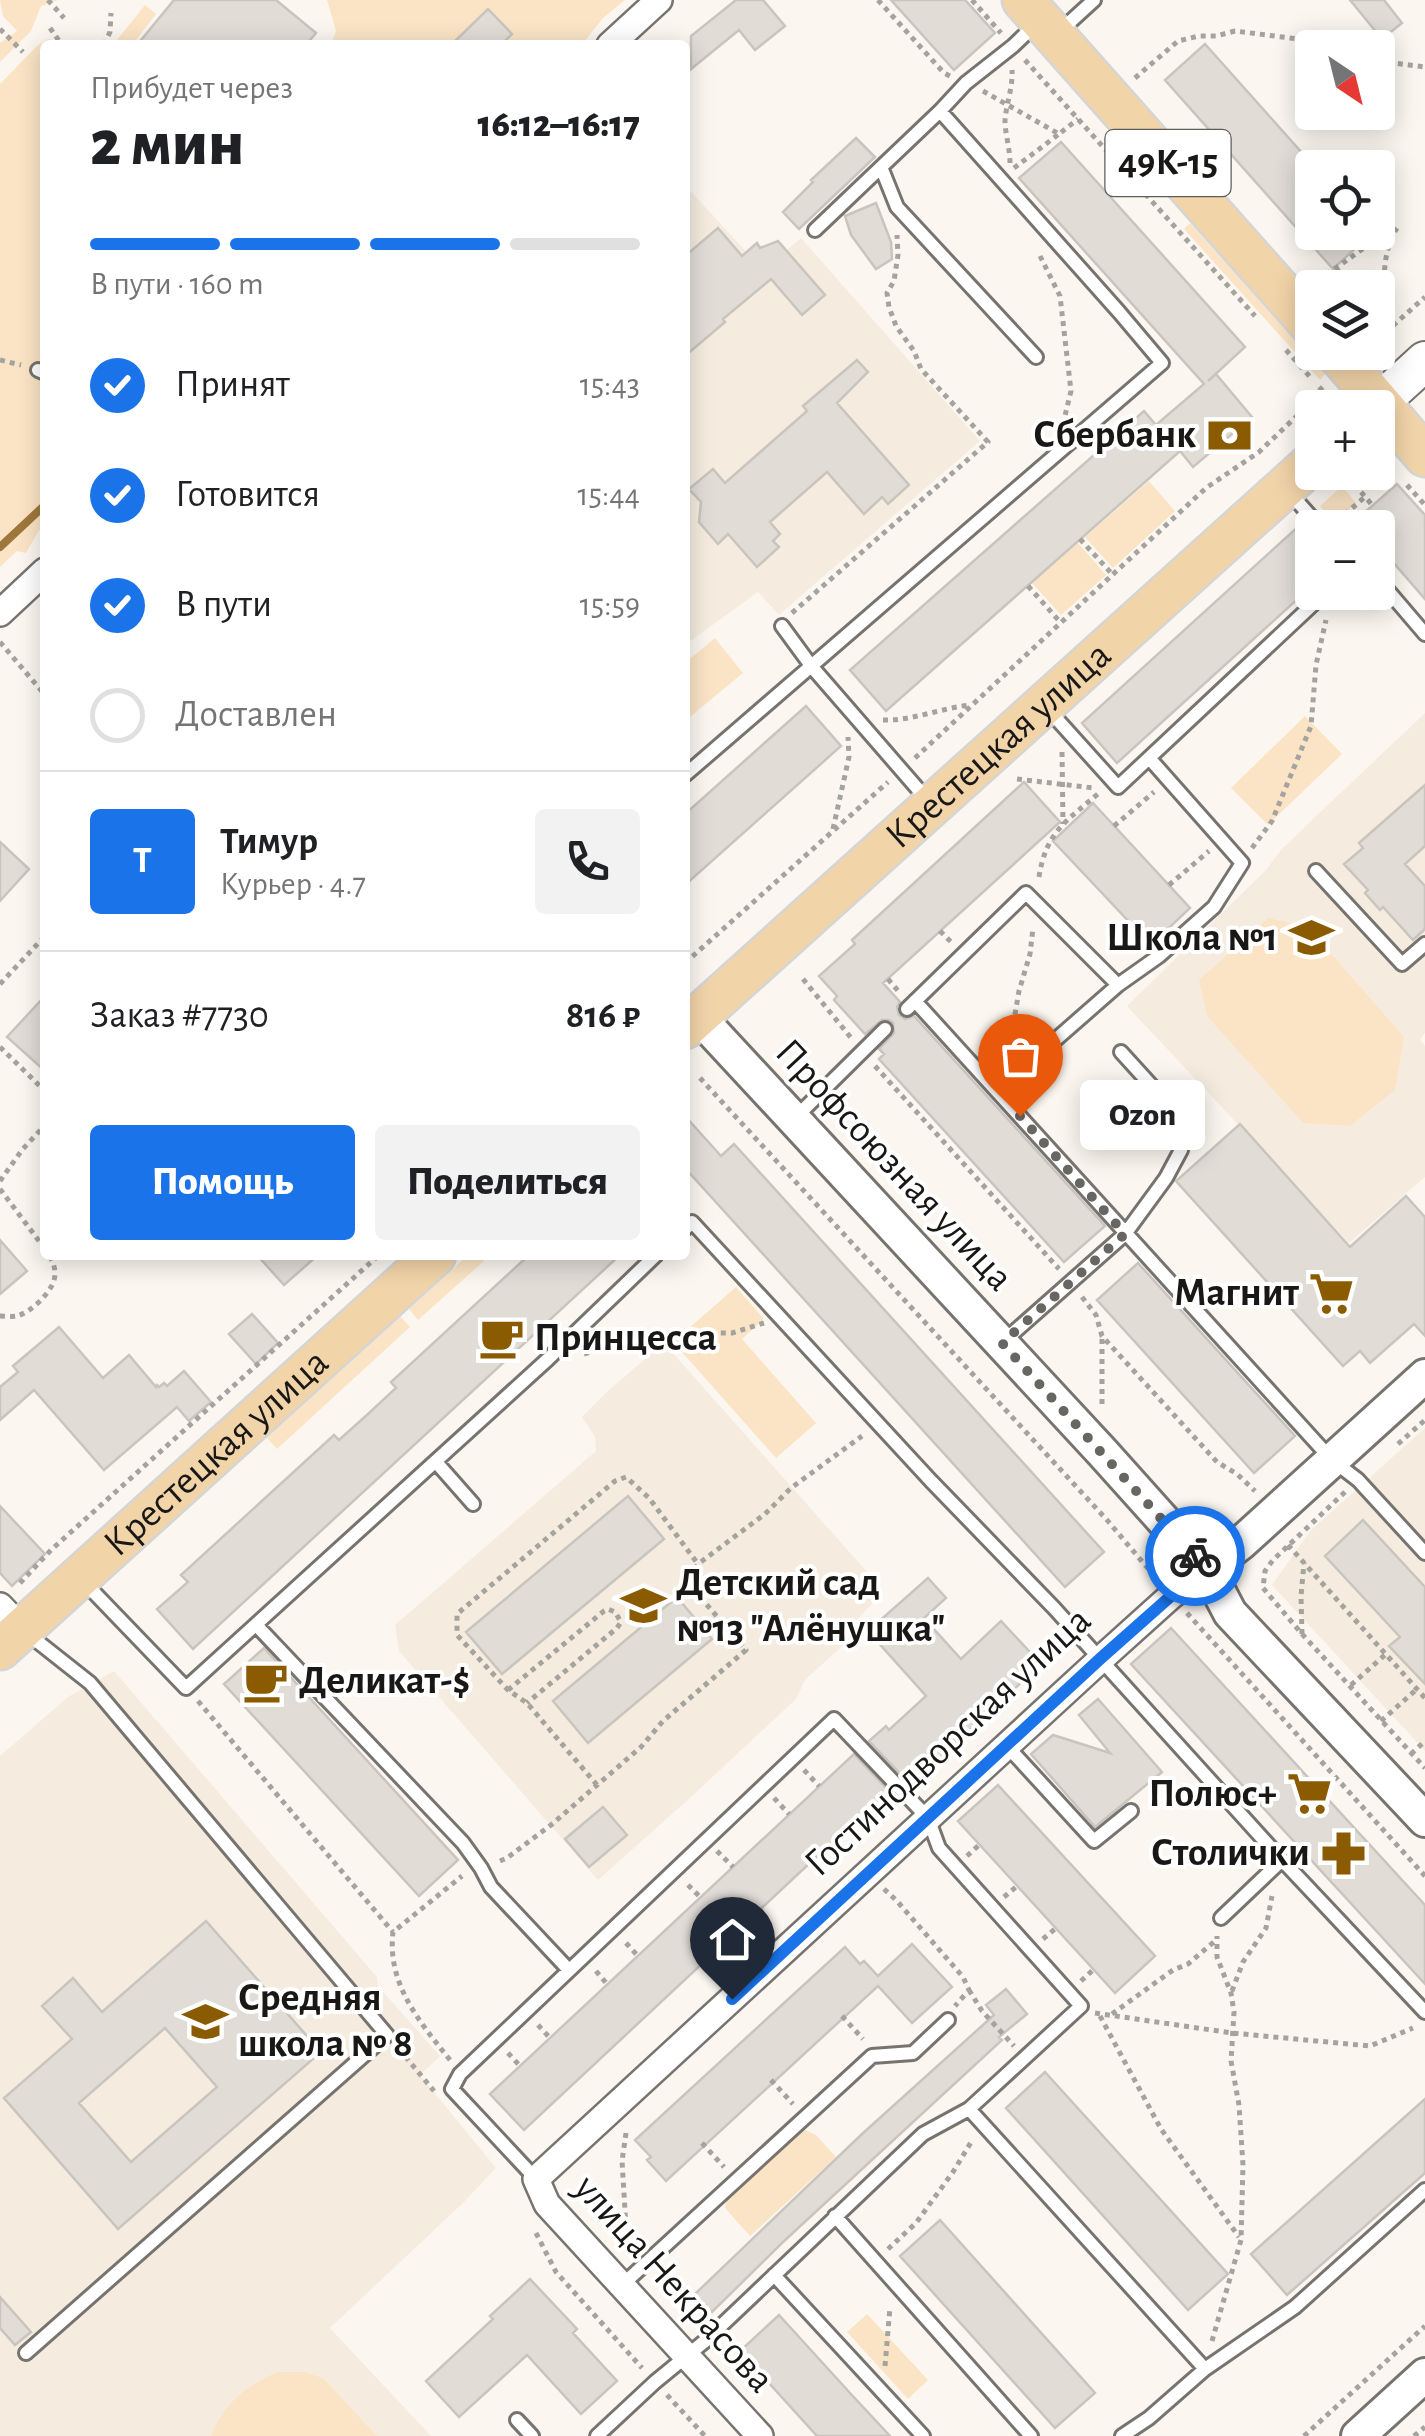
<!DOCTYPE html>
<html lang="ru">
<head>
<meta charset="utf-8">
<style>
  :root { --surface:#fff; --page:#f2f2f2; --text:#202124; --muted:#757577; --line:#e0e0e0; --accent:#1a73e8 }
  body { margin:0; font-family:"Alegreya Sans",sans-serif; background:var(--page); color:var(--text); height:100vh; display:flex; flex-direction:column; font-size:38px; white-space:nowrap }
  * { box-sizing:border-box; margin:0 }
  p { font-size:32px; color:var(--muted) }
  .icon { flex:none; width:55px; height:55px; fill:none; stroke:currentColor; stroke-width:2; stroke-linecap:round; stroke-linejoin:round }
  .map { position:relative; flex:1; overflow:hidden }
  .drawer { position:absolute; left:40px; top:40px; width:650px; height:1220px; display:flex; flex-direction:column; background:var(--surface); border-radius:10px; box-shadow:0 5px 25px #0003 }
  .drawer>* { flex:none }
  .needle { width:65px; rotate:145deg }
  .controls { position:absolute; left:1295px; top:30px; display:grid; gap:20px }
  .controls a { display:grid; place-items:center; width:100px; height:100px; border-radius:10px; background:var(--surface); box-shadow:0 5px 25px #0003; font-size:50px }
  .pin { position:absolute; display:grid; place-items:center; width:85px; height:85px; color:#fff; margin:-102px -42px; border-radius:50% 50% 50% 0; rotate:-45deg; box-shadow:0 0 10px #0007 }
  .pin .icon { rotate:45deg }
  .courier { position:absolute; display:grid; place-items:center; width:100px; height:100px; margin:-50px; border:8px solid #1a73e8; border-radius:50%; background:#fff; color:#222; box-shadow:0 2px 12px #0007 }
  .bubble { position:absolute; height:70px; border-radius:10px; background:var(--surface); box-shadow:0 5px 25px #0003; font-size:32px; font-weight:800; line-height:70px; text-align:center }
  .summary em { font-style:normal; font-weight:800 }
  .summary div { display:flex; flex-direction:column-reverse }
  .summary { display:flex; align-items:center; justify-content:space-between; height:170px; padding:0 50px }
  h1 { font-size:65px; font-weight:800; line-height:75px }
  .bar { display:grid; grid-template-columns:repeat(4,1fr); gap:15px 10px; align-content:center; height:120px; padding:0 50px }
  .bar i { height:12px; border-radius:8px; background:var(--line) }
  .bar .on { background:var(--accent) }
  .bar p { grid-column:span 4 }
  .line { display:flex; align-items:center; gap:25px; padding:0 50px; border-top:2px solid var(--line) }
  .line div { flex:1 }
  .round { display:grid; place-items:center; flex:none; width:105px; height:105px; border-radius:10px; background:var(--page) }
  ol { padding:0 50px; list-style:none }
  li { display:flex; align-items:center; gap:30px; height:110px }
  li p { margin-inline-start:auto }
  li .icon { padding:10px; border-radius:50%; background:var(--accent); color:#fff; stroke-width:4 }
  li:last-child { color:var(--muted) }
  li i { width:55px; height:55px; border:5px solid var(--line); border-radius:50% }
  .button { display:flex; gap:20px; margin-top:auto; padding:20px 50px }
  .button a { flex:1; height:115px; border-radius:10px; background:var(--accent); color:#fff; font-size:40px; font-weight:800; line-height:115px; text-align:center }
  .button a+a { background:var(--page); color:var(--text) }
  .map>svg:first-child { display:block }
  .built { fill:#f5ecdf }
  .green { fill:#fbe4c5 }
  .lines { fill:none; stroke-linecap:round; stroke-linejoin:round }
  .stream { stroke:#9f773c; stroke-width:8 }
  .building { fill:#e1dcd6; stroke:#c8c4be; stroke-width:2.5; fill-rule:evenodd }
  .service-casing { stroke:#77736e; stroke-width:18 }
  .minor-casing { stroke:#77736e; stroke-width:30 }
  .tertiary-casing { stroke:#77736e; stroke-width:38 }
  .secondary-casing { stroke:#77736e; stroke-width:42 }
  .primary-casing { stroke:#d6d5d5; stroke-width:45 }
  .path { stroke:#a5a39d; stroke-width:5; stroke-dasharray:5 5; stroke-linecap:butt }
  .service { stroke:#fff; stroke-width:12 }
  .minor { stroke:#fff; stroke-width:25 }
  .tertiary { stroke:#fff; stroke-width:32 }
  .secondary { stroke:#fff; stroke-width:38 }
  .primary { stroke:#f2d4a9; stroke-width:40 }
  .done { stroke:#686662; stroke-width:10; stroke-dasharray:0 18 }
  .route { stroke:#1a73e8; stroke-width:12 }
  .labels { text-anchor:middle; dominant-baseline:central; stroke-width:8; stroke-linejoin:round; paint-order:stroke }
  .shield { fill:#fff; stroke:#5e5d5c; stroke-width:2.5 }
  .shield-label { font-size:38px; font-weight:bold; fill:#191816 }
  .poi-label { font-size:40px; font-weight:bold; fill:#191816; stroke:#fff; text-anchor:end }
  .street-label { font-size:40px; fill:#191816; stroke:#fff }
</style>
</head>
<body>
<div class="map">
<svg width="1425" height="2436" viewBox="0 0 1425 2436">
  <rect width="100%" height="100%" fill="#fbf7f0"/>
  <path class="built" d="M685,185L763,270L801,238L980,441L779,615L758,592L685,645Z
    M1425,713V1033L1420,1040L1425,1046V1177L1349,1243L1127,1006L1266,870L1280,851L1312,820Z
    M664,1343L884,1591L856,1621L861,1629L805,1680L796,1699L691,1797L598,1880L399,1651L395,1625L596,1451L595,1437L582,1417L608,1391Z
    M1425,1428V1751L1272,1585L1311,1530Z
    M114,1671L377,1977L378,1986L440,2056L420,2075L496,2168L464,2202L330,2328L431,2436H0V1756L68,1697Z"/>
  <path class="green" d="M0,0H58L41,6L31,31L0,62V43L17,31L3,16Z
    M327,0H625L603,18L584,42L574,45H331L336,31Z
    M145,5L156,14L132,45H113Z
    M48,39L55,41L60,45H45V525L38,532L26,553L17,551L0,567V84L37,46Z
    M1190,223L1326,373L1320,380L1184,229Z
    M1149,481L1175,511L1113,568L1085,537Z
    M1342,486L1356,503L1334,523L1320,506Z
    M1078,543L1106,575L1061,615L1032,583Z
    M715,638L743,673L685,721V663Z
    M1305,716L1342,754L1268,825L1231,788Z
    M1268,918L1308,927L1404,1037L1395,1090L1350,1126L1303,1123L1207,1016L1199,980Z
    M468,1255H479L484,1261L418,1320L409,1309Z
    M736,1287L764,1319L742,1339L816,1423L776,1458L673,1342Z
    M399,1315L410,1327L277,1449L266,1437Z
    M803,2129L816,2135L836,2157L750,2236L725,2208L727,2199Z
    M867,2314L928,2380L908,2399L847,2332Z
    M278,2372H304L323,2378L377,2436H211C223,2404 247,2385 278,2372Z"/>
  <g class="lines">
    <path class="stream" d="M0,547L45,505"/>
  </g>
  <path class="building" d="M174,0H276L316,33L306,45H137Z
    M736,0H763L785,26L755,50L739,30L691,69V36Z
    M891,0H965L995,33L954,70Z
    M1350,0H1384L1402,23L1382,39Z
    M488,9L512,34L501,45H451Z
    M1205,44L1312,164V232H1373L1333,269L1165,80Z
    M856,138L875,157L799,229L783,212L813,182L811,180Z
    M1061,142L1245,347L1208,381L1216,374L1252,417L1193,467L1180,451L886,711L850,670L1144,411L1156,425L1204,384L1019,178Z
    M876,203L891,242L892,259L876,269L851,235L845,216Z
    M718,228L742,256L757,243L760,248L778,241L825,295L802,315L771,279L723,319L725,322L685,356V256Z
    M857,360L868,372L837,403L909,485L888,504L882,497L864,514L827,472L770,522L780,534L773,541L779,547L757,567L728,534L718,544L699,522L701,502L689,489L713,469L725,483L807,411L803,406Z
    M1397,484L1425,515V599L1378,545V528H1347Z
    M1300,525L1312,539V586L1117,763L1082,723Z
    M806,706L841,746L685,885V814Z
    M1024,782L1060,822L883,983L900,1002L897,1007L899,1015L905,1019L914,1016L1105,1226L1064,1262L879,1059L884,1054L879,1049L894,1033L893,1023L889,1020H882L865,1034L834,1000L837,996L819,976L855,944L852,940Z
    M1425,785V846L1405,864L1425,886V929L1413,940L1383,907L1380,910L1365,893L1368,890L1344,864L1363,848L1359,843Z
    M1093,803L1190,908L1151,945L1053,841Z
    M0,842L29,869L0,901Z
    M45,996V1071L7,1037Z
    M685,1116L721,1156L734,1144L1104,1552L1065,1587L685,1168Z
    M1240,1124L1350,1247L1406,1196L1425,1217V1336L1414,1324L1370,1363L1360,1351L1343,1366L1176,1181Z
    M0,1240L27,1271L0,1294Z
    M257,1255H318L284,1285Z
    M529,1255H620L193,1649L157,1609L188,1582L181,1575L334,1435L339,1440L368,1414L396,1388L391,1382Z
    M1138,1263L1295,1436L1254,1473L1097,1300Z
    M252,1314L278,1343L256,1364L229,1334Z
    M59,1327L103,1378L129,1355L156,1387L157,1385L159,1387L164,1383L167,1386L184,1371L211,1402L189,1421L177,1407L104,1470L34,1390L0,1420V1387L18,1372L13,1366Z
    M628,1496L664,1539L502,1674L466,1632Z
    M0,1506L45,1554L12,1586L0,1573Z
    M1363,1520L1425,1587V1684L1389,1646L1400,1637L1325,1556Z
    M928,1578L946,1598L924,1618L961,1659L1001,1621L1041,1664L916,1780H906L869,1741L886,1726L889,1730L926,1696L868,1631Z
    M677,1597L712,1639L588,1743L553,1701Z
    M1171,1628L1425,1905V1984L1131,1664Z
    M264,1648L458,1860L419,1896L224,1684Z
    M1098,1699L1162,1772L1095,1827L1031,1754L1053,1735L1110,1753L1079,1715Z
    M854,1754L888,1790L524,2130L490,2094Z
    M998,1785L1155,1956L1115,1993L958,1821Z
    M603,1807L627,1835L589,1867L565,1839Z
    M206,1921L321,2052L118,2229L4,2098L72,2039L42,2006L73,1978L102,2012ZM165,2028L217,2087L131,2162L79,2103Z
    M912,1944L952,1987L912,2023L878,1986L666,2181L647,2160L651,2157L635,2140L845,1947L860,1964L864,1961L878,1976Z
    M1006,1989L1027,2014L999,2037L1002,2040L783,2242L712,2312L695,2294L862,2134L994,2015L986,2005Z
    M1045,2072L1228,2274L1188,2310L1006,2108Z
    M1425,2099V2173L1287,2295L1251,2254Z
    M940,2220L1095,2393L1055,2428L900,2256Z
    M530,2279L577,2329L573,2333L617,2381L581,2414L527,2355L459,2417L426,2381L493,2319L490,2316Z
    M0,2297L31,2332L15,2345L0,2328Z
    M779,2315L850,2393L890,2436H817L740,2351Z"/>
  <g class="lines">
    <defs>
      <path id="service" d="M1059,32L1094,0
        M881,167L897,207L1036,357
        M815,230L940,111L966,83L1013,46L1036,24
        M38,370L45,373
        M1289,492L1321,528
        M1378,579L1425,634
        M782,626L812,667L930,803
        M1046,707L1118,787L1326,592
        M685,775L1162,363L1119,312L940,111
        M1316,871L1402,964L1425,944
        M915,1001L1332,1460L1358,1480L1425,1553
        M907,1009L1026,893L1118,985
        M997,1091L1118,985L1159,956L1214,907L1242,863L1150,759
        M795,1118L885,1029
        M685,1229L692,1222L931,1481L1054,1608L1282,1860L1425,2012
        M1004,1341L1125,1234L1166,1178L1181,1150L1180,1117L1121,1052
        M436,1462L473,1504
        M83,1581L186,1688L548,1359L656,1255
        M257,1626L463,1843L481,1868L491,1887L568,1969
        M1007,1746L1094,1841L1131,1811
        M1221,1918L1282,1860
        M969,2109L1205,2369
        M536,2179L452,2089L460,2074L834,1719L928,1818L939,1848L1081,2006L969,2109L923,2134L705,2341L655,2382L597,2436
        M835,2216L1031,2436
        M774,2275L923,2436
        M620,2287L872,2056L913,2053L948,2020
        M26,2353L387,2035L90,1683L28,1634
        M517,2420L532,2436
        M1122,2436L1149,2418L1205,2369L1295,2307L1425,2190"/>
      <path id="minor" d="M610,45L659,0
        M0,613L45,571
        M0,1606L22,1629
        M760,2436L547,2204L536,2179L1101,1659L1171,1596L1207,1569"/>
      <path id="tertiary" d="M698,1016L1103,1453L1207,1569L1230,1613L1425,1820
        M1207,1569L1241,1543L1425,1376
        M1358,2436L1425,2375"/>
      <path id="secondary" d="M1379,403L1425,361"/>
      <g id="primary">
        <path d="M1023,0L1312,326"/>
        <path d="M1336,352L1425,456"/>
        <path id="s1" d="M685,1028L1312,463"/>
        <path id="s2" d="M0,1649L435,1255"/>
      </g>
    </defs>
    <use href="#service" class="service-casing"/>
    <use href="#minor" class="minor-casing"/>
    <use href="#tertiary" class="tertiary-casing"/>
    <use href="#secondary" class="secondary-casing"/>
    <use href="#primary" class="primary-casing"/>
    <path class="path" d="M48,0L64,18
      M878,0L944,73L950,76
      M972,0L1001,33
      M50,28L62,45
      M0,29L23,52
      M104,45L110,32L111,13
      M1025,60L1255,316
      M1378,61L1425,67
      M1135,78L1178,41L1199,36H1216L1235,31L1322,42L1336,48
      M983,91L1059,134L1078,119
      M1010,163C1010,149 1005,133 1005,121C1006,104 1013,88 1012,70
      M1014,168L1059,134
      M1040,256L1060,296L1071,391L1063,424
      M1335,270L1358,277L1386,291
      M1317,279C1345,265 1367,242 1395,229
      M1388,330C1384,298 1379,255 1397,228
      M1378,339L1425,297
      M1286,350L1312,379
      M0,360L21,365
      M1348,477L1373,506
      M1407,485L1425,505
      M1337,521L1365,497
      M1080,539L1113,575
      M1378,554L1382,550
      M1028,586L1061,623
      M792,613L988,442L921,369L914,351L896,326L889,307L887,293L894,281L898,255L897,235
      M0,642L45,695
      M883,720C912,721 941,708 970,705
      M1062,752L1063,824
      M915,758L1206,488L1259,452L1323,391L1319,387
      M1017,779L1094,788
      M685,807L688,811
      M1114,826L1154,792
      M833,829L849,757L848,737
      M1252,848L1272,821L1311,726L1316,665L1326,620
      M1039,877C1046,831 1067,821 1100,792
      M1169,885L1209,851
      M940,931L952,943
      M685,963L888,782
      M803,979L852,1039
      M888,979L899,992
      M0,984L45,936
      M0,1047L45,1091
      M1008,1054L1019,991L1030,954L1033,928
      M875,1066L1059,1269
      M700,1078L1107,1520L1156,1578
      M0,1181L22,1150L45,1125
      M0,1189L45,1249
      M1082,1297L1096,1315L1102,1336L1217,1462L1237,1474L1255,1491
      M0,1316C4,1316 13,1317 17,1316C31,1312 50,1294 54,1280C57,1271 53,1262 49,1255
      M1102,1339V1408
      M584,1354L651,1333H732L764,1323
      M1398,1444L1425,1420
      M1345,1492L1273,1560L1265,1571L1263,1588L1302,1634L1425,1768
      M1288,1545L1425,1698
      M20,1583L51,1550L379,1255
      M1187,1613L1425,1876
      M1302,1634L1301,1596L1304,1563
      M1351,1685L1386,1654
      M508,1690L604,1611L608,1609L615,1612L621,1622L617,1628L527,1703
      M198,1701L393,1932
      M1381,1721L1417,1689
      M1411,1754L1425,1741
      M804,1770L819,1786
      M597,1785L527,1703L508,1690L457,1635V1614L615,1481L626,1477L649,1498L698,1564
      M774,1798L789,1814
      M717,1851L733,1867
      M967,1856L979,1845
      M500,1861L507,1858L551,1825L641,1747L663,1721L746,1650L687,1582L698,1564L765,1514L791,1488L862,1436
      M688,1885L700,1897
      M884,1889L897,1901L963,1977L969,1990L955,2006
      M1004,1897L1017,1886
      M1043,1939L1056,1928
      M626,1943L638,1956
      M596,1971L607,1984
      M1081,1981L1094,1969
      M969,1990L982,2011L1014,2046
      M1232,1991L1243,1962L1266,1928L1272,1896
      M1095,2013L1232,2033L1370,2046L1413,2028
      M1112,2014L1173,1970L1188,1964L1215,1941
      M842,2016L863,2039
      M1100,2016L1161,2129L1239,2237
      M538,2025L550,2038
      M399,2049L434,2091
      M508,2053L520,2066
      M450,2060C419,2021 387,1984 393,1932L462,1876
      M771,2080L793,2104
      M626,2133L622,2161L626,2227L636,2249
      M702,2143L724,2167
      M536,2233L556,2272L642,2368
      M888,2249L916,2223L953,2172L973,2139
      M1212,2341L1241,2240L1243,2165L1239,2105L1231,2061L1234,2012L1231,1993L1217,1957V1936
      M885,2366L890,2307
      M667,2395L705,2436
      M1304,2436L1425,2326
      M1414,2436L1425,2427"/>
    <use href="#service" class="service"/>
    <use href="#minor" class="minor"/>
    <use href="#tertiary" class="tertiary"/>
    <use href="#secondary" class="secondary"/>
    <use href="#primary" class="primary"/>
  </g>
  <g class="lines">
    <path class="done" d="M1020,1116L1125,1234L1002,1343L1195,1556"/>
    <path class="route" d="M732,1999L1101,1658L1171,1596L1208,1569L1195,1556"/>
  </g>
  <defs>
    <symbol id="bank-bare" viewBox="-9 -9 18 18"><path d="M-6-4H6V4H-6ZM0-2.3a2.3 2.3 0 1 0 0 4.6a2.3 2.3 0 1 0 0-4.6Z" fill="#8a5b00" stroke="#fff" stroke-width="2.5" paint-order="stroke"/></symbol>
    <symbol id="school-bare" viewBox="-9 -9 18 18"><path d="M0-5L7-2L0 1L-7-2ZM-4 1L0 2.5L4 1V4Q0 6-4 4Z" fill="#8a5b00" stroke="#fff" stroke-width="2.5" paint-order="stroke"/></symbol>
    <symbol id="supermarket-bare" viewBox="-9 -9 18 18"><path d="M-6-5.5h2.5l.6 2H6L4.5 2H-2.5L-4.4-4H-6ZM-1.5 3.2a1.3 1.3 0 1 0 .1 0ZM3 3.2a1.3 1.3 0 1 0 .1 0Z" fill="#8a5b00" stroke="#fff" stroke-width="2.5" paint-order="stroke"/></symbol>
    <symbol id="cafe-bare" viewBox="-9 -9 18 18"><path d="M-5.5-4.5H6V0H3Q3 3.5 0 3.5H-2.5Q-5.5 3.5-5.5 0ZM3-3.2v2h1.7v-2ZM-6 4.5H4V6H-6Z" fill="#8a5b00" stroke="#fff" stroke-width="2.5" paint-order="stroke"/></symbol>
    <symbol id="pharmacy-bare" viewBox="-9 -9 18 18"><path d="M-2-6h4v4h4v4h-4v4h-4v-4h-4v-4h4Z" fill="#8a5b00" stroke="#fff" stroke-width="2.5" paint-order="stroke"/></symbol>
  </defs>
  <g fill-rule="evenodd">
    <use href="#bank-bare" x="1198" y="404" width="63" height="63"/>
    <use href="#school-bare" x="1280" y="906" width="63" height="63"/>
    <use href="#supermarket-bare" x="1300" y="1262" width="63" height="63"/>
    <use href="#cafe-bare" x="470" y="1306" width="63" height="63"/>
    <use href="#school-bare" x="612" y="1574" width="63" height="63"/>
    <use href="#cafe-bare" x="234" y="1650" width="63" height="63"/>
    <use href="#supermarket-bare" x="1278" y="1762" width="63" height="63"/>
    <use href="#pharmacy-bare" x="1312" y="1822" width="63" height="63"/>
    <use href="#school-bare" x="174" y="1990" width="63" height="63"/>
  </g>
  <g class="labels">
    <rect class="shield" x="1105.5" y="130" width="125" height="66" rx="8"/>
    <g class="shield-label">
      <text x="1168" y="163">49К-15</text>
    </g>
    <g class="poi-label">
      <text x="1196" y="435">Сбербанк</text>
      <text x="1278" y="938">Школа №1</text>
      <text x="1299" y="1293">Магнит</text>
      <text x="534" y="1338" text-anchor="start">Принцесса</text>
      <text x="676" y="1583" text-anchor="start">Детский сад<tspan x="676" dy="46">№13 "Алёнушка"</tspan></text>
      <text x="299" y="1681" text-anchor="start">Деликат-$</text>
      <text x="1277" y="1794">Полюс+</text>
      <text x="1310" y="1853">Столички</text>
      <text x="238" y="1998" text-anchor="start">Средняя<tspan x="238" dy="46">школа № 8</tspan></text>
    </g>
    <g class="street-label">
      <text stroke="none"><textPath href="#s1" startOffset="422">Крестецкая улица</textPath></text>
      <text transform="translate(894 1165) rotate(47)">Профсоюзная улица</text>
      <text stroke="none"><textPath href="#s2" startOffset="292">Крестецкая улица</textPath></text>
      <text transform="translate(948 1742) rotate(-43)">Гостинодворская улица</text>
      <text transform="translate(674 2284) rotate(48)">улица Некрасова</text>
    </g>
  </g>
</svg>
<div class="controls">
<a><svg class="needle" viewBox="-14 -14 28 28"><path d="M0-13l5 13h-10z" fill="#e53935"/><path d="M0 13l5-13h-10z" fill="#757577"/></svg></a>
<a><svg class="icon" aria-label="locate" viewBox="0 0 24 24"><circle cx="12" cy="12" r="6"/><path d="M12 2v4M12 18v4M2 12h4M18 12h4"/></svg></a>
<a><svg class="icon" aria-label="layers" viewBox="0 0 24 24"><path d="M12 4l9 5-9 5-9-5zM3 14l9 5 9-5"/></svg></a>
<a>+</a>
<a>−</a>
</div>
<div class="pin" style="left:1020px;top:1116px;background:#ea580c"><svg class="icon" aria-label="bag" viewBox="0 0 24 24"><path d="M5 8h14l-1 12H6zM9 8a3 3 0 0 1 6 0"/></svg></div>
<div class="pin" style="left:732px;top:1999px;background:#1f2937"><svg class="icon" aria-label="home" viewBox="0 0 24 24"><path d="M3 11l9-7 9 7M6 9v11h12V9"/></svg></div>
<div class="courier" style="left:1195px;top:1556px"><svg class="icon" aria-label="bike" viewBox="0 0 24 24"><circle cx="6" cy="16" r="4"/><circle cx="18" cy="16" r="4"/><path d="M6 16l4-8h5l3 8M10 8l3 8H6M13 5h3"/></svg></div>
<div class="bubble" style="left:1080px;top:1080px;width:125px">Ozon</div>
<section class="drawer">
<div class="summary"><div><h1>2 мин</h1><p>Прибудет через</p></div><em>16:12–16:17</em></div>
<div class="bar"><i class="on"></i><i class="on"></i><i class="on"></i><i></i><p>В пути · 160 m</p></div>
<ol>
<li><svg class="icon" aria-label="check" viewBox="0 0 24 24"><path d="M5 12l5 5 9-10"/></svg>Принят<p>15:43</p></li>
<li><svg class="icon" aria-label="check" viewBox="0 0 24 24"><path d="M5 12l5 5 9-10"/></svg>Готовится<p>15:44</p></li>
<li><svg class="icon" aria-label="check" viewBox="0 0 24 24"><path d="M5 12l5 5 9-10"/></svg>В пути<p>15:59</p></li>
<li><i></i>Доставлен</li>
</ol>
<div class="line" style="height:180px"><b class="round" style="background:var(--accent);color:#fff">Т</b><div><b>Тимур</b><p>Курьер · 4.7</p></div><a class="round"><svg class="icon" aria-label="phone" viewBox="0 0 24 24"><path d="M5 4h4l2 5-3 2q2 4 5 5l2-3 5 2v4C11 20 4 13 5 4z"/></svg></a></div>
<div class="line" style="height:130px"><div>Заказ #7730</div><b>816 ₽</b></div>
<div class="button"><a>Помощь</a><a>Поделиться</a></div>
</section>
</div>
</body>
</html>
